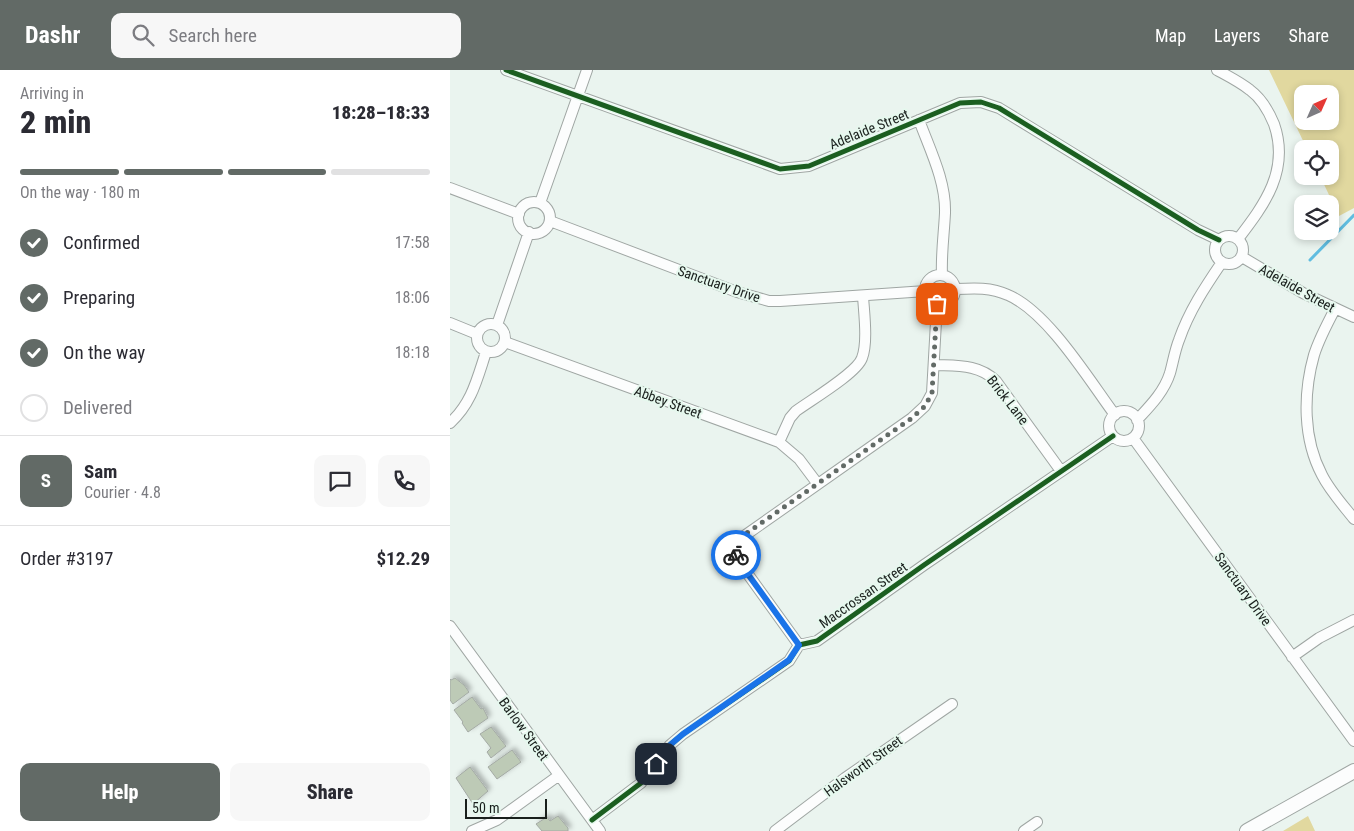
<!DOCTYPE html>
<html lang="en">
<head>
<meta charset="utf-8">
<style>
  :root { --surface:#fff; --page:#f7f7f7; --text:#2b2b33; --muted:#7c7c81; --line:#e1e1e2; --accent:#626a66 }
  body { margin:0; font-family:"Roboto Condensed",sans-serif; background:var(--page); color:var(--text); height:100vh; display:flex; flex-direction:column; font-size:19px; white-space:nowrap }
  * { box-sizing:border-box; margin:0 }
  p { font-size:16px; color:var(--muted) }
  .icon { flex:none; width:28px; height:28px; fill:none; stroke:currentColor; stroke-width:2; stroke-linecap:round; stroke-linejoin:round }
  .map { position:relative; flex:1; overflow:hidden }
  .panel { display:flex; flex-direction:column; background:var(--surface); width:450px }
  .panel>* { flex:none }
  .needle { width:32px; rotate:45deg }
  .fabs { position:absolute; left:844px; top:15px; display:grid; gap:10px }
  .fabs a { display:grid; place-items:center; width:45px; height:45px; border-radius:10px; background:var(--surface); box-shadow:0 2px 8px #0003; font-size:25px }
  .scale { position:absolute; left:15px; bottom:12px; width:82px; box-sizing:border-box; padding-left:5px; border:2px solid #191f1c; border-top:0; font-size:14px; line-height:18px; white-space:nowrap; color:#191f1c; -webkit-text-stroke:4px #e6f8ee; paint-order:stroke }
  .pin { position:absolute; display:grid; place-items:center; width:42px; height:42px; color:#fff; margin:-21px; border-radius:10px; box-shadow:0 2px 8px #0006 }
  .courier { position:absolute; display:grid; place-items:center; width:50px; height:50px; margin:-25px; border:4px solid #1a73e8; border-radius:50%; background:#fff; color:#222; box-shadow:0 1px 6px #0007 }
  .summary em { font-style:normal; font-weight:800 }
  .summary div { display:flex; flex-direction:column-reverse }
  .summary { display:flex; align-items:center; justify-content:space-between; height:85px; padding:0 20px }
  h1 { font-size:32px; font-weight:800; line-height:38px }
  .bar { display:grid; grid-template-columns:repeat(4,1fr); gap:8px 5px; align-content:center; height:60px; padding:0 20px }
  .bar i { height:6px; border-radius:4px; background:var(--line) }
  .bar .current { background:var(--accent) }
  .bar p { grid-column:span 4 }
  .line { display:flex; align-items:center; gap:12px; padding:0 20px; border-top:1px solid var(--line) }
  .line div { flex:1 }
  .round { display:grid; place-items:center; flex:none; width:52px; height:52px; border-radius:10px; background:var(--page) }
  ol { padding:0 20px; list-style:none }
  li { display:flex; align-items:center; gap:15px; height:55px }
  li p { margin-inline-start:auto }
  li .icon { padding:5px; border-radius:50%; background:var(--accent); color:#fff; stroke-width:4 }
  li:last-child { color:var(--muted) }
  li i { width:28px; height:28px; border:2px solid var(--line); border-radius:50% }
  .primary-button { display:flex; gap:10px; margin-top:auto; padding:10px 20px }
  .primary-button a { flex:1; height:58px; border-radius:10px; background:var(--accent); color:#fff; font-size:20px; font-weight:800; line-height:58px; text-align:center }
  .primary-button a+a { background:var(--page); color:var(--text) }
  header { display:flex; align-items:center; gap:30px; box-sizing:border-box; height:70px; padding:0 25px; background:var(--accent); color:#fff }
  header strong { font-size:24px }
  nav { display:flex; gap:28px; margin-inline-start:auto; font-size:18px }
  .search { width:350px; height:45px; background:var(--page); display:flex; align-items:center; gap:12px; box-sizing:border-box; padding:0 18px; border-radius:10px; color:var(--muted); font-size:19px }
  main { display:flex; flex:1; min-height:0 }
  .map>svg:first-child { display:block }
  .green { fill:#e1d89f; fill-rule:evenodd }
  .lines { fill:none; stroke-linecap:round; stroke-linejoin:round }
  .stream { stroke:#60bde0; stroke-width:3 }
  .building { fill:#bdcab6; stroke:#a4aaa5; filter:url(#shadow) }
  .street-casing { stroke:#9fa6a3; stroke-width:12 }
  .secondary-casing { stroke:#9fa6a3; stroke-width:16 }
  .street { stroke:#fcfdfd; stroke-width:10 }
  .secondary { stroke:#fcfdfd; stroke-width:14 }
  .cycleway-casing { stroke:#e6f8ee; stroke-width:8 }
  .cycleway { stroke:#1b5e20; stroke-width:5 }
  .done { stroke:#626a66; stroke-width:5; stroke-dasharray:0 9 }
  .route { stroke:#1a73e8; stroke-width:6 }
  .labels { text-anchor:middle; dominant-baseline:central; stroke-width:4; stroke-linejoin:round; paint-order:stroke }
  .street-label { font-size:14px; fill:#191f1c; stroke:#e6f8ee }
</style>
</head>
<body>
<header>
<strong>Dashr</strong>
<div class="search"><svg class="icon" aria-label="search" viewBox="0 0 24 24"><circle cx="10" cy="10" r="6"/><path d="M15 15l6 6"/></svg>Search here</div>
<nav><a>Map</a><a>Layers</a><a>Share</a></nav>
</header>
<main>
<section class="panel">
<div class="summary"><div><h1>2 min</h1><p>Arriving in</p></div><em>18:28–18:33</em></div>
<div class="bar"><i class="current"></i><i class="current"></i><i class="current"></i><i></i><p>On the way · 180 m</p></div>
<ol>
<li><svg class="icon" aria-label="check" viewBox="0 0 24 24"><path d="M5 12l5 5 9-10"/></svg>Confirmed<p>17:58</p></li>
<li><svg class="icon" aria-label="check" viewBox="0 0 24 24"><path d="M5 12l5 5 9-10"/></svg>Preparing<p>18:06</p></li>
<li><svg class="icon" aria-label="check" viewBox="0 0 24 24"><path d="M5 12l5 5 9-10"/></svg>On the way<p>18:18</p></li>
<li><i></i>Delivered</li>
</ol>
<div class="line" style="height:90px"><b class="round" style="background:var(--accent);color:#fff">S</b><div><b>Sam</b><p>Courier · 4.8</p></div><a class="round"><svg class="icon" aria-label="chat" viewBox="0 0 24 24"><path d="M4 5h16v11H9l-5 4z"/></svg></a><a class="round"><svg class="icon" aria-label="phone" viewBox="0 0 24 24"><path d="M5 4h4l2 5-3 2q2 4 5 5l2-3 5 2v4C11 20 4 13 5 4z"/></svg></a></div>
<div class="line" style="height:65px"><div>Order #3197</div><b>$12.29</b></div>
<div class="primary-button"><a>Help</a><a>Share</a></div>
</section>
<div class="map">
<svg width="904" height="761" viewBox="0 0 904 761">
  <defs>
    <filter id="shadow"><feDropShadow dx="3" dy="-3" stdDeviation="2.5" flood-color="#0004"/></filter>
  </defs>
  <rect width="100%" height="100%" fill="#eaf4ef"/>
  <path class="green" d="M819,0H904V138L889,146L870,106H880V79H857ZM852,24H880V51H852Z
    M858,746L865,761H833Z"/>
  <g class="lines">
    <path class="stream" d="M860,190L904,145"/>
  </g>
  <path class="building" d="M5,608L14,615L19,622L3,634L0,630V609L1,610Z
    M22,627L31,639L33,638L38,648L18,662L12,653L13,652L4,640Z
    M41,657L56,676L41,688L37,682L41,678L30,664Z
    M62,680L71,692L47,709L38,697Z
    M20,697L38,721L23,734L6,708Z
    M108,746L118,758V761H92L86,754L97,747L100,751Z"/>
  <g class="lines">
    <defs>
      <path id="street" d="M56,0L330,99L359,96L510,33L531,32L549,38L748,160L769,170
        M767,0C778,6 790,12 800,20C811,28 819,42 824,54C840,100 815,134 788,169
        M469,50C480,80 496,111 495,143C494,164 491,184 492,205
        M0,118L69,144
        M68 148a16 16 0 1 1 32 0a16 16 0 1 1-32 0Z
        M90,133L137,0
        M100,151L287,222L319,231H330L476,221
        M765 180a14 14 0 1 1 28 0a14 14 0 1 1-28 0Z
        M792,187L853,223L904,247
        M475 220a15 15 0 1 1 30 0a15 15 0 1 1-30 0Z
        M505,219C524,218 541,217 558,225C598,242 639,310 665,345
        M885,239C877,254 869,269 864,285C853,324 853,369 872,405C880,421 893,435 904,449
        M0,253L27,264
        M27 268a14 14 0 1 1 28 0a14 14 0 1 1-28 0Z
        M47,255L79,162
        M55,272L329,372L349,389L367,413
        M485,295C507,296 529,294 546,311L611,401
        M659 356a15 15 0 1 1 30 0a15 15 0 1 1-30 0Z
        M687,350C700,336 714,322 720,303C723,292 725,280 729,270C739,241 755,217 772,192
        M0,353C22,333 27,309 36,282
        M683,368L904,671
        M329,372L340,348L346,341C361,330 407,303 412,288C418,272 414,243 413,226
        M0,556L150,761
        M349,575L292,496C286,487 284,481 287,471L462,348L475,336L482,323L487,234
        M842,587L869,568L904,550
        M142,750L191,713L220,675L233,664L339,591L349,575L367,571L474,495L663,366
        M22,761L47,750L108,706
        M325,761L395,708L502,634
        M574,761L587,752"/>
      <path id="secondary" d="M797,761L904,701"/>
    </defs>
    <use href="#street" class="street-casing"/>
    <use href="#secondary" class="secondary-casing"/>
    <use href="#street" class="street"/>
    <use href="#secondary" class="secondary"/>
    <defs>
      <path id="cycleway" d="M56,0L330,99L359,96L510,33L531,32L549,38L748,160L769,170
        M142,750L191,713L220,675L233,664L339,591L349,575L367,571L474,495L663,366"/>
    </defs>
    <use href="#cycleway" class="cycleway-casing"/>
    <use href="#cycleway" class="cycleway"/>
  </g>
  <g class="lines">
    <path class="done" d="M286,485C285,475 287,471 294,465L462,348L475,336L482,323L487,234"/>
    <path class="route" d="M206,694L220,675L233,664L339,590L349,575L292,496L286,485"/>
  </g>
  <g class="labels">
    <g class="street-label">
      <text transform="translate(419 59) rotate(-22)">Adelaide Street</text>
      <text transform="translate(269 214) rotate(19)">Sanctuary Drive</text>
      <text transform="translate(847 218) rotate(29)">Adelaide Street</text>
      <text transform="translate(558 330) rotate(52)">Brick Lane</text>
      <text transform="translate(218 332) rotate(20)">Abbey Street</text>
      <text transform="translate(793 519) rotate(54)">Sanctuary Drive</text>
      <text transform="translate(413 525) rotate(-35)">Maccrossan Street</text>
      <text transform="translate(74 659) rotate(54)">Barlow Street</text>
      <text transform="translate(413 696) rotate(-36)">Halsworth Street</text>
    </g>
  </g>
</svg>
<div class="fabs">
<a><svg class="needle" viewBox="-14 -14 28 28"><path d="M0-13l5 13h-10z" fill="#e53935"/><path d="M0 13l5-13h-10z" fill="#7c7c81"/></svg></a>
<a><svg class="icon" aria-label="locate" viewBox="0 0 24 24"><circle cx="12" cy="12" r="6"/><path d="M12 2v4M12 18v4M2 12h4M18 12h4"/></svg></a>
<a><svg class="icon" aria-label="layers" viewBox="0 0 24 24"><path d="M12 4l9 5-9 5-9-5zM3 14l9 5 9-5"/></svg></a>
</div>
<div class="scale">50 m</div>
<div class="pin" style="left:487px;top:234px;background:#ea580c"><svg class="icon" aria-label="bag" viewBox="0 0 24 24"><path d="M5 8h14l-1 12H6zM9 8a3 3 0 0 1 6 0"/></svg></div>
<div class="pin" style="left:206px;top:694px;background:#1f2937"><svg class="icon" aria-label="home" viewBox="0 0 24 24"><path d="M3 11l9-7 9 7M6 9v11h12V9"/></svg></div>
<div class="courier" style="left:286px;top:485px"><svg class="icon" aria-label="bike" viewBox="0 0 24 24"><circle cx="6" cy="16" r="4"/><circle cx="18" cy="16" r="4"/><path d="M6 16l4-8h5l3 8M10 8l3 8H6M13 5h3"/></svg></div>
</div>
</main>
</body>
</html>
